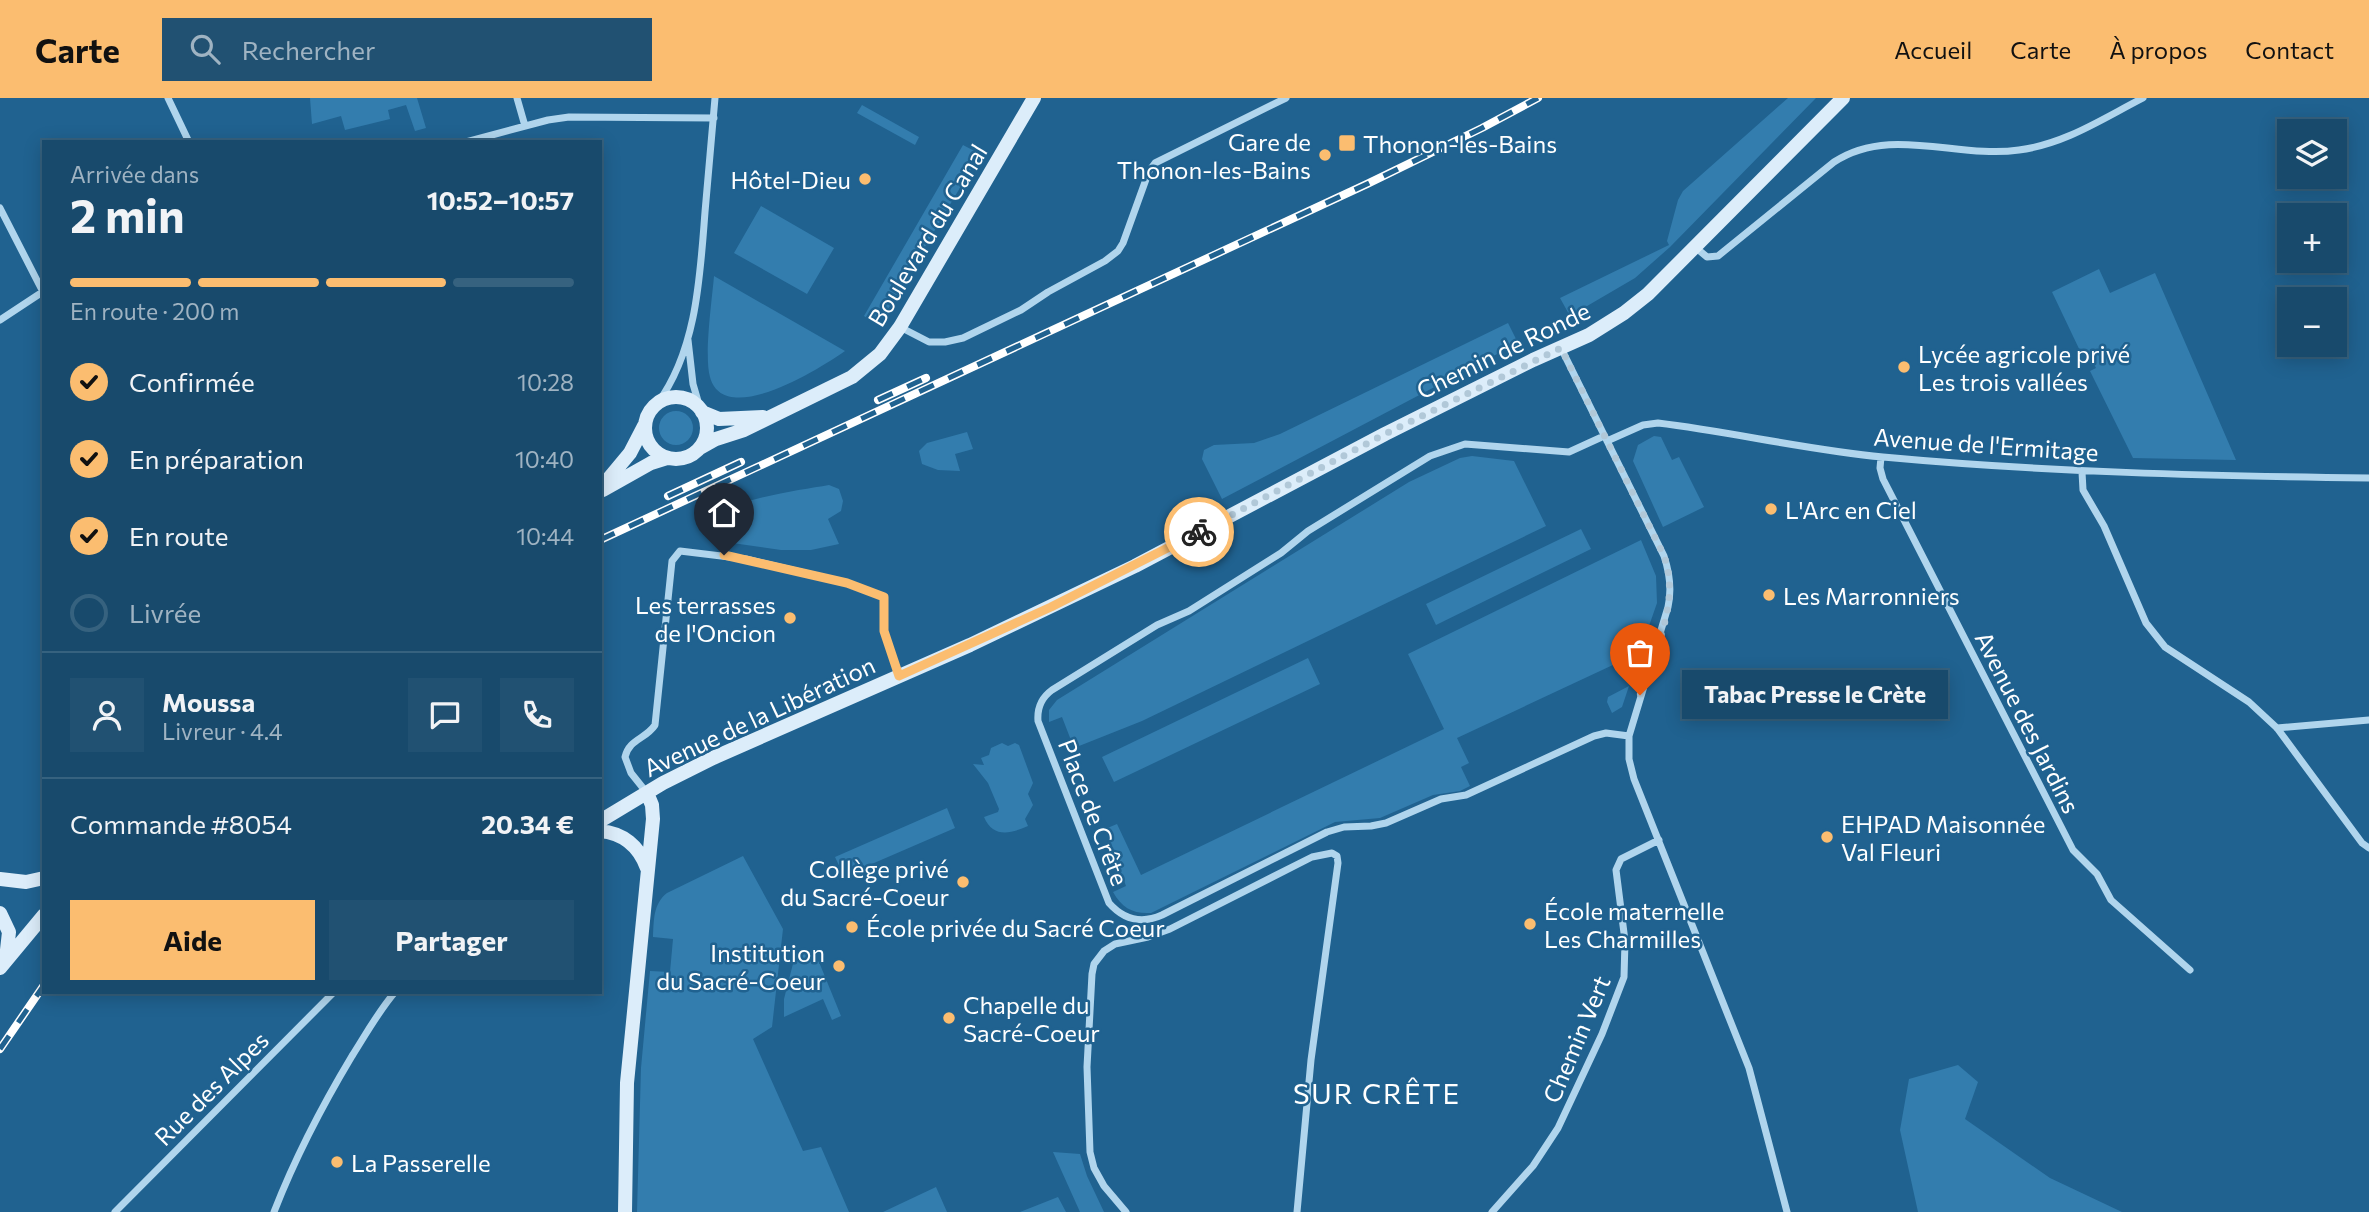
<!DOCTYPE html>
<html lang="fr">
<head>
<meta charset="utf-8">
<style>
  :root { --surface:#184a6c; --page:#215172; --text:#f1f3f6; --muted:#9fb3c2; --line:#36627f; --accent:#fbbd70 }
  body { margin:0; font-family:Commissioner,sans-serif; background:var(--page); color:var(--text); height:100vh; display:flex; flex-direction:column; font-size:26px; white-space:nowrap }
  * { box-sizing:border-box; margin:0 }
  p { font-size:23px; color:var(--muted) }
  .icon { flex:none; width:38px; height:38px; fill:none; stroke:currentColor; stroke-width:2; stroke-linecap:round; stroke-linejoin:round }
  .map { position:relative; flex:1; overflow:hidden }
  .panel { position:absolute; left:42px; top:42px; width:560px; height:854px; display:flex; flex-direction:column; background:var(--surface); border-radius:0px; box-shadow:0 4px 18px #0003,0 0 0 2px var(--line) }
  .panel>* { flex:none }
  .controls { position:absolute; left:2277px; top:21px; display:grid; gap:14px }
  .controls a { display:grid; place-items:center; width:70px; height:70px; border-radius:0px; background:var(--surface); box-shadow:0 4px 18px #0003,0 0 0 2px var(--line); font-size:35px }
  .pin { position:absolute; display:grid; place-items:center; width:60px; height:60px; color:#fff; margin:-72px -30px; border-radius:50% 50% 50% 0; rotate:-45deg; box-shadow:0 0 7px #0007 }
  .pin .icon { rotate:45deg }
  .courier { position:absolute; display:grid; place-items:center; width:70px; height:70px; margin:-35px; border:5px solid #fbbd70; border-radius:50%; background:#fff; color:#222; box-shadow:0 2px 9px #0007 }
  .bubble { position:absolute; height:49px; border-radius:0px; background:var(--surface); box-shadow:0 4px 18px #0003,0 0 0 2px var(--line); font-size:23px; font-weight:700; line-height:49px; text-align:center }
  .headline em { font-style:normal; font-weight:700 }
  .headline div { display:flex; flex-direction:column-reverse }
  .headline { display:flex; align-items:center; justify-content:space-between; height:119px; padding:0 28px }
  h1 { font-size:46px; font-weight:700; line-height:52px }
  .bar { display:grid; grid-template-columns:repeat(4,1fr); gap:10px 7px; align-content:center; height:84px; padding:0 28px }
  .bar i { height:9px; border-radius:5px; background:var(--line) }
  .bar .active { background:var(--accent) }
  .bar p { grid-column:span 4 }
  .line { display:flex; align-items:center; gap:18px; padding:0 28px; border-top:2px solid var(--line) }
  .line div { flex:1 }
  .round { display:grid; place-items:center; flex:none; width:74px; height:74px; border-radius:0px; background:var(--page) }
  ol { padding:0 28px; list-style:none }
  li { display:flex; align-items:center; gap:21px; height:77px }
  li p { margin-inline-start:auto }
  li .icon { padding:7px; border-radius:50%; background:var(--accent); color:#111; stroke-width:4 }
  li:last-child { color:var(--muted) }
  li i { width:38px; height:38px; border:4px solid var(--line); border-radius:50% }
  .cta { display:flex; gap:14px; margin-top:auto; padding:14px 28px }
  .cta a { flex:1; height:80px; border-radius:0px; background:var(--accent); color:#111; font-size:28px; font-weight:700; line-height:80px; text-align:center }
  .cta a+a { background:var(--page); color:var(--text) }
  header { display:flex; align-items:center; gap:42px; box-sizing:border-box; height:98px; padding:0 35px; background:var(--accent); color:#111 }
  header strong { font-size:33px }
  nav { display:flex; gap:38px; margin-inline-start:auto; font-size:24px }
  .search { width:490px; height:63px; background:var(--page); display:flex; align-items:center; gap:18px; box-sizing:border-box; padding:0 24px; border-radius:0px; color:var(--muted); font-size:26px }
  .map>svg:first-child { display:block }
  .green { fill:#337dae }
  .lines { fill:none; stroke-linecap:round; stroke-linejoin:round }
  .street { stroke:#b0d5ed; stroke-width:7 }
  .secondary { stroke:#dcedfa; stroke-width:14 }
  .rail-casing { stroke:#fff; stroke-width:8 }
  .rail { stroke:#206290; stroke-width:5; stroke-dasharray:16; stroke-linecap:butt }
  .done { stroke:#b1c8d8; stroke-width:7; stroke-dasharray:0 12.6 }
  .route { stroke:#fbbd70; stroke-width:9 }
  .poi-dot { fill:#fbbd70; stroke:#206290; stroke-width:2.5 }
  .labels { text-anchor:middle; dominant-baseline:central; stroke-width:5; stroke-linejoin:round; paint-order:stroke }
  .poi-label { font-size:24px; fill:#fff; stroke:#206290; text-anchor:start }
  .street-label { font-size:24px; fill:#fff; stroke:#206290 }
  .quarter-label { font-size:28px; letter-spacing:2px; fill:#fff; stroke:#206290 }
</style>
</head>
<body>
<header>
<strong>Carte</strong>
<div class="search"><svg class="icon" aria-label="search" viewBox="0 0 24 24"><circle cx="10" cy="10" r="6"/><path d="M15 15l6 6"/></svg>Rechercher</div>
<nav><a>Accueil</a><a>Carte</a><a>À propos</a><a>Contact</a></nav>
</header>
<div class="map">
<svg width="2369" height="1114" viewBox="0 0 2369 1114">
  <rect width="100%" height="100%" fill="#206290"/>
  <path class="green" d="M310,0H417L426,30L415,33L406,7L388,12L390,21L345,32L341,18L312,26Z
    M1788,0H1816L1670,149L1635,180L1570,218L1560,200L1669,147L1667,143L1678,102L1683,93Z
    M862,7L919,39L915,47L857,15Z
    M963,47L980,56L884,218L876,226L864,218Z
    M761,108L834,150L807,196L734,155Z
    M2099,171L2110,195L2155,175L2236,362L2133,360L2090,273L2096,270L2088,254L2082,257L2052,194Z
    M714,178L838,249L845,253C821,270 724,331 710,279C704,258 712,202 714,178Z
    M1508,225L1518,245L1222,401L1202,361L1204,352L1214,347L1254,345L1280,336Z
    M659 330a17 17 0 1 1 34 0a17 17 0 1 1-34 0Z
    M967,334L973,351L955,356L960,373L938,372L922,366L919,353L927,345Z
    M1654,338L1661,339L1672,362L1679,359L1704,409L1663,429L1633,363L1638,347Z
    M1472,358L1514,363L1546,428L1142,623L1074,650L1062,619L1049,624V612L1057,602L1409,384L1460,360Z
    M829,387L839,391L843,403L841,413L828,421L839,446L811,452H781L711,442L704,436L700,428C722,402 795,393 829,387Z
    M1581,431L1591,451L1436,527L1426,506Z
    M1641,442L1656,478L1657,505L1634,571L1622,579L1615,566L1457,640L1469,665L1461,669L1470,688L1460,693L1433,697L1380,720L1335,724L1151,815C1133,816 1122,810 1113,794L1126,788L1105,731L1117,726L1141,777L1444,631L1408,556Z
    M1308,560L1320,586L1114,684L1102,659Z
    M1629,588L1622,609L1612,615L1607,604L1608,599Z
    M1002,645L1008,648L1015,645L1019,647L1033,685L1028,696L1033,707L1025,721L1028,728C1010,736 993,740 984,719L998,714L999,711L988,685L973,666L984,667L981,660L989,657L991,650Z
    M947,710L955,730L844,778L835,759Z
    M743,758L783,831L772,929L753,941L803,1053L821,1049L849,1114H637L641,970L650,873L670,874L673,841L653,839C654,822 653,806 667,795Z
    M809,855L819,864L841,918L832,922L823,901L784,919V901L795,858Z
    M1958,967L1978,984L1965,1021L2050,1080L2122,1114H1918L1900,1032L1909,981Z
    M1053,1054L1080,1056L1087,1078L1104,1114H1080Z
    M936,1089L947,1114H883Z
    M1058,1099L1066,1114H1020Z"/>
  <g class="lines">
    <path class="street" d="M168,0L189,44
      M517,0L525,28
      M466,44L548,22L569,19L714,20
      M0,110L44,196
      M1695,149L1707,159L1718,158L1834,64C1890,27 1957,61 2019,52C2065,46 2102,21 2143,0
      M0,222L44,193
      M900,229L929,244H945L963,240L1021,212L1048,194L1105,163L1118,153L1123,145L1149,73L1155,65L1286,0
      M688,242L693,286L700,310
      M1561,250L1664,458C1670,476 1672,491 1668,509L1629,638V661L1634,681L1749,970L1787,1114
      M657,306C697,252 700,178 705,114C708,76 712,38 715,0
      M1604,338L1569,354L1465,346L1430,358L1308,433L1281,455L1189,513L1157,527L1052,592C1041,600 1037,610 1038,623L1109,805C1124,822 1142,826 1162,817L1327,734L1344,729L1371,728L1386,725L1441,701L1466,697L1594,638L1606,635L1629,638
      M1607,343L1643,327L1658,325C1733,334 1807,352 1883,359C2045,374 2207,378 2369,380
      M1881,359L1880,370L1883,381L2073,752L2097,776L2111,802L2190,872
      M2082,374L2083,392L2104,428L2146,525L2165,549L2249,604L2277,630L2362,745L2369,750
      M2277,630L2369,622
      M647,695L631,675L625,659C629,641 646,641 655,627L672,463L680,453L746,461L847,485L884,499V533L899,578
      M115,1114L334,894
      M274,1114C295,1060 322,1008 352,958C366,936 378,914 395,894
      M1126,1114L1104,1088L1094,1070L1090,1054L1087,969L1092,876L1094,866L1104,853L1115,846L1148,839L1170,831L1312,759L1332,755L1337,758L1338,765L1311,962L1297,1114
      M1492,1114L1533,1068L1558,1030L1602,936L1624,879L1625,843L1616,772L1621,761L1659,742"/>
    <path class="secondary" d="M645 330a31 31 0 1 1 62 0a31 31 0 1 1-62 0Z
      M702,314L719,321L763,319
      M700,350L716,341L744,332L852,279L880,256L900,229L1034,0
      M600,391L630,355L644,328
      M603,392L651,365L667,360
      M600,723L663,685L713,660L970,547L1135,468L1385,336L1533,262L1589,237L1624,215L1648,196L1843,0
      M600,733C623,735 639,748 647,770
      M0,781L26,784L44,780
      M0,815L9,834L6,861
      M0,870L44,817
      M625,1114L627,985L653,721L652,707L647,695"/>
    <defs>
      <path id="rail" d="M878,302L926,280
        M668,398L741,364
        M600,442L1367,86L1482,30L1538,0
        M0,951L44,887"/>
    </defs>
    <use href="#rail" class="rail-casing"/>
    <use href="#rail" class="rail"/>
  </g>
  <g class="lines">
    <path class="done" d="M1199,434L1385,336L1561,250L1664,458C1681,505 1654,553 1640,597"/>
    <path class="route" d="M724,457L847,485L884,499V533L899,578L1051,509L1199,434"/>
  </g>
  <g class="poi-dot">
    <rect x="1338" y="36" width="18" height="18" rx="3.5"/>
    <circle cx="1325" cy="57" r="7"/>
    <circle cx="865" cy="81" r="7"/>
    <circle cx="1904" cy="269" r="7"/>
    <circle cx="1771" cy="411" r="7"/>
    <circle cx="1769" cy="497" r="7"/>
    <circle cx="790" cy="520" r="7"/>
    <circle cx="1827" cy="739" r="7"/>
    <circle cx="963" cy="784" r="7"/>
    <circle cx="1530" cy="826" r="7"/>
    <circle cx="852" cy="829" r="7"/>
    <circle cx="839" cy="868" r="7"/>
    <circle cx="949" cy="920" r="7"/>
    <circle cx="337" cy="1064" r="7"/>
  </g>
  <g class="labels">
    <g class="poi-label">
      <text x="1311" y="43" text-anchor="end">Gare de<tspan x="1311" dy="28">Thonon-les-Bains</tspan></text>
      <text x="1363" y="45">Thonon-les-Bains</text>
      <text x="851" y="81" text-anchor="end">Hôtel-Dieu</text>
      <text x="1918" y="255">Lycée agricole privé<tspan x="1918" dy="28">Les trois vallées</tspan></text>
      <text x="1785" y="411">L'Arc en Ciel</text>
      <text x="1783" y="497">Les Marronniers</text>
      <text x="776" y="506" text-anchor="end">Les terrasses<tspan x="776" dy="28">de l'Oncion</tspan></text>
      <text x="1841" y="725">EHPAD Maisonnée<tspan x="1841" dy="28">Val Fleuri</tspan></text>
      <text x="949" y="770" text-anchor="end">Collège privé<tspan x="949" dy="28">du Sacré-Coeur</tspan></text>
      <text x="1544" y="812">École maternelle<tspan x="1544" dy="28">Les Charmilles</tspan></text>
      <text x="866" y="829">École privée du Sacré Coeur</text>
      <text x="825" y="854" text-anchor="end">Institution<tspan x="825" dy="28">du Sacré-Coeur</tspan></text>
      <text x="963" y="906">Chapelle du<tspan x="963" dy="28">Sacré-Coeur</tspan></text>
      <text x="351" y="1064">La Passerelle</text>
    </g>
    <g class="street-label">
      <text transform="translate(927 137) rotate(-59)">Boulevard du Canal</text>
      <text transform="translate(1503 252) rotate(-26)">Chemin de Ronde</text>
      <text transform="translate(1986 346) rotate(4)">Avenue de l'Ermitage</text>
      <text transform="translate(759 618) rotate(-25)">Avenue de la Libération</text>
      <text transform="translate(2028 624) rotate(63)">Avenue des Jardins</text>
      <text transform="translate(1094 714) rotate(69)">Place de Crête</text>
      <text transform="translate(1576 941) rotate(-67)">Chemin Vert</text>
      <text transform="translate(211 990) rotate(-45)">Rue des Alpes</text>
    </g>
    <g class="quarter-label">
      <text x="1377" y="995">SUR CRÊTE</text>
    </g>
  </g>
</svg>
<div class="controls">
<a><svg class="icon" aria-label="layers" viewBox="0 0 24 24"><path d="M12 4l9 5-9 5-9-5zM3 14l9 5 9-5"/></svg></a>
<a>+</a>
<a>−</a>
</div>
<div class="pin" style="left:1640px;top:597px;background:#ea580c"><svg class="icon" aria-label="bag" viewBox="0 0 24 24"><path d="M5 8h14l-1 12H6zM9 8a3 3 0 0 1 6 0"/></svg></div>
<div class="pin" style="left:724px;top:457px;background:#1f2937"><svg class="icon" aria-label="home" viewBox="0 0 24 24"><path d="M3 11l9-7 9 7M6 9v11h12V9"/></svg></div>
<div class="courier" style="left:1199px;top:434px"><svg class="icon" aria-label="bike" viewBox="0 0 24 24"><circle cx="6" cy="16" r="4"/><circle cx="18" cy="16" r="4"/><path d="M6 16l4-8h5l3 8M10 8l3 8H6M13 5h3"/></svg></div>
<div class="bubble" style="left:1682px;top:572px;width:266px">Tabac Presse le Crète</div>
<section class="panel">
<div class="headline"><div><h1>2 min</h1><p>Arrivée dans</p></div><em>10:52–10:57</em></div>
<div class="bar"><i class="active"></i><i class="active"></i><i class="active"></i><i></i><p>En route · 200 m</p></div>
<ol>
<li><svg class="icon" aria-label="check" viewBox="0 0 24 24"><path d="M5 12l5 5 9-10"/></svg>Confirmée<p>10:28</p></li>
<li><svg class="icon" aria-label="check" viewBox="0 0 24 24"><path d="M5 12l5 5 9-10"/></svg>En préparation<p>10:40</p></li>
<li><svg class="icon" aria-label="check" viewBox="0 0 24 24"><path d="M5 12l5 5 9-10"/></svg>En route<p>10:44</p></li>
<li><i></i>Livrée</li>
</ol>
<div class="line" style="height:126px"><a class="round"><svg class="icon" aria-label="person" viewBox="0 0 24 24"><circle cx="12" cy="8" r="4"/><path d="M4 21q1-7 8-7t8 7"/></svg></a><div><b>Moussa</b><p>Livreur · 4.4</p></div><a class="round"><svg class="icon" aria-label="chat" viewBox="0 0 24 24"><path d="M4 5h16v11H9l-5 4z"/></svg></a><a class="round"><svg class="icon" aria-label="phone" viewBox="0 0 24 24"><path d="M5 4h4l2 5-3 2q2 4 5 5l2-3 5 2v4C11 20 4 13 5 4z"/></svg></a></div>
<div class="line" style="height:91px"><div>Commande #8054</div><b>20.34 €</b></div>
<div class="cta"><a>Aide</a><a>Partager</a></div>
</section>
</div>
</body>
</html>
